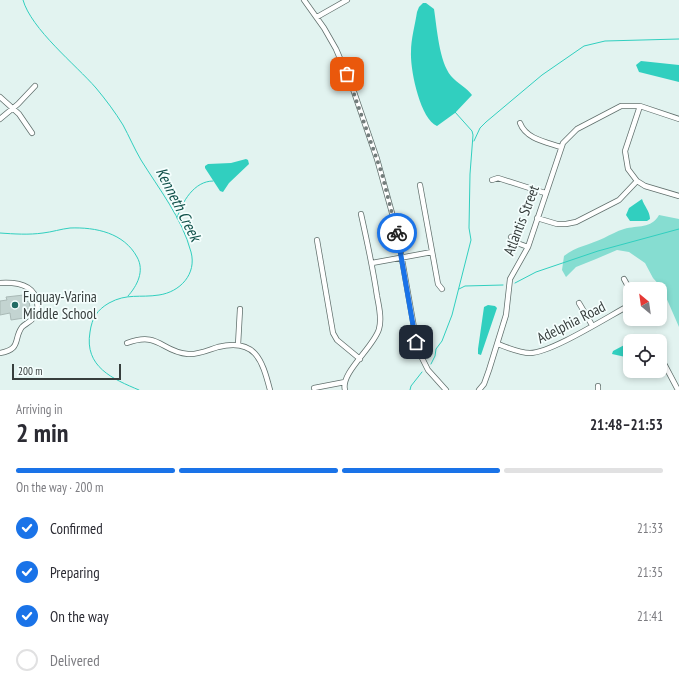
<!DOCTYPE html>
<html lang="en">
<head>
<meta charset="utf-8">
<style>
  :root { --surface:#fff; --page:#f7f7f7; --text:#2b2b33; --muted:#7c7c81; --line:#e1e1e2; --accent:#1a73e8 }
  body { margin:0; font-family:"PT Sans Narrow",sans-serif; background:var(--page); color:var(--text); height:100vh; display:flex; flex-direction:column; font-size:15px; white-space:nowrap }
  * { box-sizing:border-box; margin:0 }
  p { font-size:13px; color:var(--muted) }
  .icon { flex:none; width:22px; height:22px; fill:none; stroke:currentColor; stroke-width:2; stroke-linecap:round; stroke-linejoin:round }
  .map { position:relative; height:390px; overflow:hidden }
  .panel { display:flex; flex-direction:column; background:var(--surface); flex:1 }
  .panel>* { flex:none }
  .needle { width:26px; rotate:331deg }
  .fabs { position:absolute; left:623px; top:282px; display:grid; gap:8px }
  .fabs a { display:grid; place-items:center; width:44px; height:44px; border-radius:8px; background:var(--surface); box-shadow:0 2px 6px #0003; font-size:20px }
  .scale { position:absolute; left:12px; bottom:10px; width:109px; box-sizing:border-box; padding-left:4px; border:2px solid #373e3d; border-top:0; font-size:11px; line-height:14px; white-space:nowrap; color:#373e3d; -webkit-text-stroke:3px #f4fefd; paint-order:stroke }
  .pin { position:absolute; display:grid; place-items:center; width:34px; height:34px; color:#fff; margin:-17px; border-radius:8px; box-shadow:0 2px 6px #0006 }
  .courier { position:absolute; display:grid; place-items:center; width:40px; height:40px; margin:-20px; border:3px solid #1a73e8; border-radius:50%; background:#fff; color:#222; box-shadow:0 1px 5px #0007 }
  .head em { font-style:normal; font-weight:600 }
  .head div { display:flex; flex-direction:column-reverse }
  .head { display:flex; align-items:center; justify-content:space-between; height:68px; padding:0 16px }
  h1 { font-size:26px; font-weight:600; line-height:30px }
  .bar { display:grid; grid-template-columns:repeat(4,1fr); gap:6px 4px; align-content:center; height:48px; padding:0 16px }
  .bar i { height:5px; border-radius:3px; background:var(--line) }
  .bar .active { background:var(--accent) }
  .bar p { grid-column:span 4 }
  ol { padding:0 16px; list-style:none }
  li { display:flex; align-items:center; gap:12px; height:44px }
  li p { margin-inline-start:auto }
  li .icon { padding:4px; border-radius:50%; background:var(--accent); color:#fff; stroke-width:4 }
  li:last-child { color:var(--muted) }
  li i { width:22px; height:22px; border:2px solid var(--line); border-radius:50% }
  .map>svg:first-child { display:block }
  .green { fill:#86ddd1 }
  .water { fill:#31cfbf }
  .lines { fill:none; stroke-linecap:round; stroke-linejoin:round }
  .stream { stroke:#31cfbf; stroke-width:1 }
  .building { fill:#c3d4d1; stroke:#a9b9b6 }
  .minor-casing { stroke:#61706d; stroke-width:6 }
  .minor { stroke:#fff; stroke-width:4.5 }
  .done { stroke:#737d7c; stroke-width:4; stroke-dasharray:0 7.2 }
  .route { stroke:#1a73e8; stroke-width:5 }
  .poi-dot { fill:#226b63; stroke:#f4fefd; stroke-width:1.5 }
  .labels { text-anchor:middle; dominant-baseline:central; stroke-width:3.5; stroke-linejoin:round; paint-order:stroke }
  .street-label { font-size:15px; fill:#373e3d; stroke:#f4fefd }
  .poi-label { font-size:15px; fill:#373e3d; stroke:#f4fefd; text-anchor:start }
  .water-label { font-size:16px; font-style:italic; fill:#0f5049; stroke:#f4fefd }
</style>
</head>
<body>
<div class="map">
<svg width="679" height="390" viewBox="0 0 679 390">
  <rect width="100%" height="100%" fill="#e2f3f0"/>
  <path class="green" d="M659,215L679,219V327L662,288L653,278L645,263L629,252L617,250L596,259L576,267L566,277L562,270L564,256C576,246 590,245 604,238C610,235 617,231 624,229C638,225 651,229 659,215Z"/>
  <path class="water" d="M423,3H426L434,9C437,28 439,61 451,76C457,83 467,88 472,95L455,113L437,126C420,119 410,69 411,52C411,39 415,25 417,12L419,7Z
    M641,61L679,65V82L639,72L636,65Z
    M246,159L248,160L249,164L229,183L223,192L220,191L205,168V166L208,164L231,163Z
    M642,199C644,206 650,211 650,219L647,221H630L626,215L629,208Z
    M488,305L495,306L497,308L481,355L478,354V349L484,307Z
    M630,342V358L612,354L613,351Z"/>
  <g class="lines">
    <path class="stream" d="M23,0C31,29 76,65 96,88C106,100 115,112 123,125C129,136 134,148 141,160C159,189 182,218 191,252C197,274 180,292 159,295C140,298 127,293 109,303C97,310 92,318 90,332C84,367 113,379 139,390
      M474,141L480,128L486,122L542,75L584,46L605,41L679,39
      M177,218C182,202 194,181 213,181
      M0,233C14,234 29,235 43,233C52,232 61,229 70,228C96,227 124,233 137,257C145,271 137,286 128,296
      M515,283L536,272L598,251L679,229
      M459,289L465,286L503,285
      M431,364L435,356L436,349L442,341L452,315L471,240L469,228L470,174L473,135L472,131L455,112
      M410,390L411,386L422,372"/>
  </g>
  <path class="building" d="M24,295L26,302L29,301L30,308L27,309L28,316H24V318L11,320L10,313L0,315V301L7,300L6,297Z"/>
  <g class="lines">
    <defs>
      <path id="minor" d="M304,0L324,28L336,49L353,89L377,159L397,231L418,350L428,370L446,390
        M317,17L347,0
        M0,97L19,114L32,133
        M640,106L625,151L628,169L637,181L645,186L679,196
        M0,119L18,104L35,86
        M520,123C526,139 546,142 561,147
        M492,180L498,178L545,193
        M420,185L438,284L442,289
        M537,218L557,224H566L576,222L619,200L637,181
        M511,237L517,243L528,247
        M317,240L333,333L337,340L360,359
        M372,263L432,252
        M624,279L630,290
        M0,283C16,282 34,284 37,302C38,307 37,313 34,317C31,322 26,323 22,327C13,339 22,349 0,353
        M659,289H660
        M579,303L592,325
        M651,339L652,341
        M127,343C160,331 161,352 188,354C198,355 208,350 218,347C255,338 262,359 270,390
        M498,344C508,348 520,353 530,353C551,353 609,316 630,305
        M238,345L240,309
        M660,356L678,390
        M314,388L345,382
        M345,390C340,373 374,347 379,329C382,319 379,306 377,296C373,268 367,241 361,214
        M479,390L484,384L489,370L506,315L510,279L528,247L563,143L577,129L621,106H640L679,119
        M598,390V386"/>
    </defs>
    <use href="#minor" class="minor-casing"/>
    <use href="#minor" class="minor"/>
  </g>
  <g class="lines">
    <path class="done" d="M347,74L382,174L397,233"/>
    <path class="route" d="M397,233L416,342"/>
  </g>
  <circle class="poi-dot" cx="15" cy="305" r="4"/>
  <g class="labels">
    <g class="street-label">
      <text transform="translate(521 220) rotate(-69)">Atlantis Street</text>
      <text transform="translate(571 322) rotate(-27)">Adelphia Road</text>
    </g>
    <g class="poi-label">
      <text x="23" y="296">Fuquay-Varina<tspan x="23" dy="17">Middle School</tspan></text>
    </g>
    <g class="water-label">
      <text transform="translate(179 204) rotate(63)">Kenneth Creek</text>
    </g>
  </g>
</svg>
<div class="fabs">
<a><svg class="needle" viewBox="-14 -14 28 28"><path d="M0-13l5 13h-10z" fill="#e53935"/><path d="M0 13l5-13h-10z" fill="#7c7c81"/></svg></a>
<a><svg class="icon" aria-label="locate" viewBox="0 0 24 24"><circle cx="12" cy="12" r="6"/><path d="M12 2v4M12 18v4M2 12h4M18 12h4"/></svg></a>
</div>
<div class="scale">200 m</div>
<div class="pin" style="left:347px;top:74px;background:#ea580c"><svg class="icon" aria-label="bag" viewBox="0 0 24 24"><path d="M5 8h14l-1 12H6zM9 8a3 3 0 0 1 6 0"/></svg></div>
<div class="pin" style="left:416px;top:342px;background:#1f2937"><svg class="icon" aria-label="home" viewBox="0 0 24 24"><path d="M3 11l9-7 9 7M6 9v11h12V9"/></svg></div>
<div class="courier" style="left:397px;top:233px"><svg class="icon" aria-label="bike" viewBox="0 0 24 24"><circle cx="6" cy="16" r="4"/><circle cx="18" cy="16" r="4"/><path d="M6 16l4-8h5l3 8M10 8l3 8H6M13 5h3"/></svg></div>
</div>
<section class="panel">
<div class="head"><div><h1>2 min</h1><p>Arriving in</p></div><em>21:48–21:53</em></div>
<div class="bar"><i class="active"></i><i class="active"></i><i class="active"></i><i></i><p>On the way · 200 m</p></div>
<ol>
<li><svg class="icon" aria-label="check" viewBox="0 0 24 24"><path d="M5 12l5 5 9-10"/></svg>Confirmed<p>21:33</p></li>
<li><svg class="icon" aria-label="check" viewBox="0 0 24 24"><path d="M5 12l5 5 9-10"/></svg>Preparing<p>21:35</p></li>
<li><svg class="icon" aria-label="check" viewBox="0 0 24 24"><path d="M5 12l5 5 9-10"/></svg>On the way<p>21:41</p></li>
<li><i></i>Delivered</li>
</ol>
</section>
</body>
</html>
